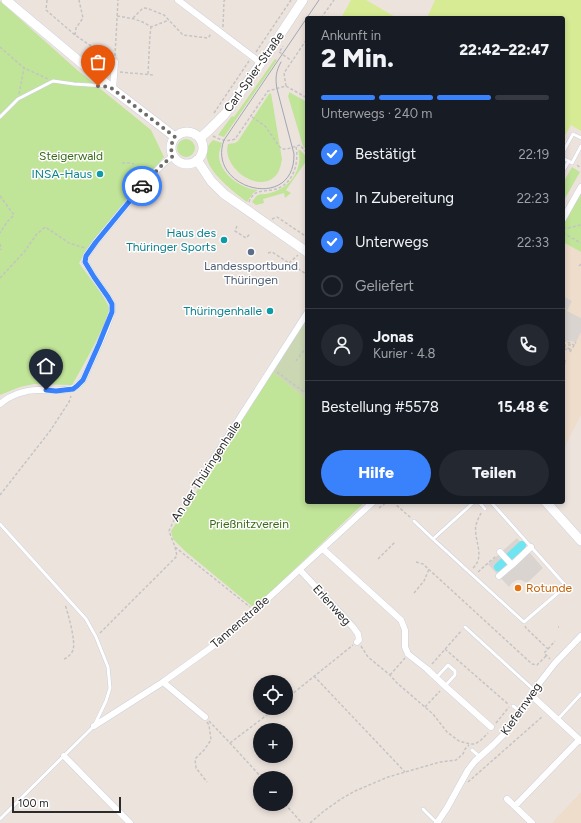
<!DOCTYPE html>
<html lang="de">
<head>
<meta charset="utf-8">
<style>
  :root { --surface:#171b24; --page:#242831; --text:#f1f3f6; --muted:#9ea1a6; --line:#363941; --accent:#3a81fc }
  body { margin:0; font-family:Figtree,sans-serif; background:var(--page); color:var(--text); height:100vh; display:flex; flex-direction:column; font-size:15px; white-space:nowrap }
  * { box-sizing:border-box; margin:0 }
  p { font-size:13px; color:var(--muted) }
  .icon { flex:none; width:22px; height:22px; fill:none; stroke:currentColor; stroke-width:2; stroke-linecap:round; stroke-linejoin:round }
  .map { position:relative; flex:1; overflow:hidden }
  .details { position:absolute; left:305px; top:16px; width:260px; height:488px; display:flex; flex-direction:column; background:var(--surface); border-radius:4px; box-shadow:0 2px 6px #0003 }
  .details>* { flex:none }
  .fabs { position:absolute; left:253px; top:675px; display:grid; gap:8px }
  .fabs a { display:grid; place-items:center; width:40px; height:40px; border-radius:50%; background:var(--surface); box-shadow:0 2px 6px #0003; font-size:20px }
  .scale { position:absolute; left:12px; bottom:10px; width:109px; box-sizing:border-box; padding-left:4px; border:2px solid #2b2b2b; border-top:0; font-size:11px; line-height:14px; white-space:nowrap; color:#2b2b2b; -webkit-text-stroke:3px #fff; paint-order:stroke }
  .pin { position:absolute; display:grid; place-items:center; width:34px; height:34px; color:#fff; margin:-41px -17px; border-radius:50% 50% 50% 0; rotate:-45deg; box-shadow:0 0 4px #0007 }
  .pin .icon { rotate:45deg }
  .courier { position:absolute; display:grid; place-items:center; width:40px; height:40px; margin:-20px; border:3px solid #3a81fc; border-radius:50%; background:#fff; color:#222; box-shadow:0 1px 5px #0007 }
  .head em { font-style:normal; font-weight:800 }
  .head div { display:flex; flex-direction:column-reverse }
  .head { display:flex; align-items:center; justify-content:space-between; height:68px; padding:0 16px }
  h1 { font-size:26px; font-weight:800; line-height:30px }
  .bar { display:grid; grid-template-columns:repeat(4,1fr); gap:6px 4px; align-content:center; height:48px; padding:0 16px }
  .bar i { height:5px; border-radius:3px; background:var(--line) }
  .bar .current { background:var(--accent) }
  .bar p { grid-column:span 4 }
  .line { display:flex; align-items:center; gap:10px; padding:0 16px; border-top:1px solid var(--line) }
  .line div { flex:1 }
  .round { display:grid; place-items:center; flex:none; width:42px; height:42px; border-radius:21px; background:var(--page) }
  ol { padding:0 16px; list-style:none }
  li { display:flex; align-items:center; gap:12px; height:44px }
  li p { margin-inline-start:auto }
  li .icon { padding:4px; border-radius:50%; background:var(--accent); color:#fff; stroke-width:4 }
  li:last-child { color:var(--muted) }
  li i { width:22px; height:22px; border:2px solid var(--line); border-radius:50% }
  .action { display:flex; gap:8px; margin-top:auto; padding:8px 16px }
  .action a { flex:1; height:46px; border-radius:24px; background:var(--accent); color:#fff; font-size:16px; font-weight:800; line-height:46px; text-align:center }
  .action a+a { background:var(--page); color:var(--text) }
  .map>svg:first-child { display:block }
  .education { fill:#efddcc }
  .green { fill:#c0e498 }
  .cemetery { fill:#cbd7b3 }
  .pitch { fill:#d6eb94 }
  .plaza { fill:#d9d4d0 }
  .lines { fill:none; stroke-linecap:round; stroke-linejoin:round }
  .canal { stroke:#6ee5f0; stroke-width:8 }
  .lane-casing { stroke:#cbd1dd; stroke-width:4 }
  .street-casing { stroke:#cbd1dd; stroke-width:7 }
  .secondary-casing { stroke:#cbd1dd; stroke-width:10 }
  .path { stroke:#c4c4c4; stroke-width:1.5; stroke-dasharray:3 2; stroke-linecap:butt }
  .lane { stroke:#fff; stroke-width:3 }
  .street { stroke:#fff; stroke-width:6 }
  .secondary { stroke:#fff; stroke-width:9 }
  .tram { stroke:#9fa6b5; stroke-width:1 }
  .done { stroke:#6f6b69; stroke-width:4; stroke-dasharray:0 7.2 }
  .route { stroke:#3a81fc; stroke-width:5 }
  .culture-dot { fill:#0f9aa8; stroke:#fff; stroke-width:1.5 }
  .service-dot { fill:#5c6f8a; stroke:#fff; stroke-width:1.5 }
  .food-dot { fill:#e8710a; stroke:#fff; stroke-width:1.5 }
  .labels { text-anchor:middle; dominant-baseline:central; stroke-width:3; stroke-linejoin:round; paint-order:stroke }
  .street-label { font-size:12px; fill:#2b2b2b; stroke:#fff }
  .park-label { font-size:12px; fill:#386919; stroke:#fff }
  .culture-label { font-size:12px; fill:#0d838f; stroke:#fff; text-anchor:end }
  .service-label { font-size:12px; fill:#4e5e75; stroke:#fff }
  .food-label { font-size:12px; fill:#c56008; stroke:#fff; text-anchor:start }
</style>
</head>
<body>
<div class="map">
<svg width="581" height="823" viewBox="0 0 581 823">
  <rect width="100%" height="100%" fill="#ede3dd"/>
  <path class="education" d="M563,242L581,252V415L563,450Z
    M581,792V823H552Z"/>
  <path class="green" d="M0,1L76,69L151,130L164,157L90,246L79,263C84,270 108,301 109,308C110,315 104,326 101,331C92,350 82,368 72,385L34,384L20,387L0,395Z
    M275,59L277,60L224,137L218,135L232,116L234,117Z
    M289,92L307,102V151L303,146L288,96L289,94Z
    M271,93L282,159C281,164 280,170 277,174C261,196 221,168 228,144L235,143L238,141L269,94Z
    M177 148a9 9 0 1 1 18 0a9 9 0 1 1-18 0Z
    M213,140L222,143C221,147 219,151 219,155C219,173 241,189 258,190L253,193L247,202C233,191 190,161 213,140Z
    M298,150H300L307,157V160L286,190L291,193L285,198L284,193L263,199L264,203L256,205L252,202C259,191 260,196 270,193C285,189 297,178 299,162C300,158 299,154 298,150Z
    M572,167L580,172L563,202V183Z
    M581,191V252L563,242V223Z
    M273,372L307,400V502H365L254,608L185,551L173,539L171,531Z"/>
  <path class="cemetery" d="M307,318V400L273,372Z"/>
  <path class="pitch" d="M351,0H366L397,18H341Z
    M435,0H581V131L571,125L563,139V18H427Z"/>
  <path class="plaza" d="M564,297L572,301L567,311L581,318V332L576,342L563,340V299Z
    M517,538L543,568L527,583L521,580H517L512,583L509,587L488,564Z"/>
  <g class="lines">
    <path class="canal" d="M498,567L522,545"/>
    <defs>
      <path id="lane" d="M0,117L18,99L53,81L74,84L106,86
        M563,152L573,134L581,138
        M563,158L572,163L581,146
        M563,171L569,161
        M474,502L433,539L524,622L566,586L491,502
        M479,502L485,509
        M414,521L433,539
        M0,524L86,619L96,637L108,667L110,688L106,701L94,726L0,819
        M465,627L534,690
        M436,678L448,665L455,671V675L445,686
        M513,706L521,712
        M558,719L581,694
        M472,750L479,756
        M423,809L434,820L438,822"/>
      <path id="street" d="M178,0L261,63
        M113,89L115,62
        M563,219L581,187
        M0,404C10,395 25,390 38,390C49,390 63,392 73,388C77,387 80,383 83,380L106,329L112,312V304L108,297L94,277L85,262L86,256L96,242L148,179L164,163L173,156
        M207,469L307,313
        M323,549L401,620L405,630V647L408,654L427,669L445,686L491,727
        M512,565L531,547
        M300,570L353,627L358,634L359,640L357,642
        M499,576L512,565L500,552
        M163,682L205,717
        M531,695L581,741
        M94,726L163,682L227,636L373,502
        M64,756L130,823
        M507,799L532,823
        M515,806L579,740
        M437,823L447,808L468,770L475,761L493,745L508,730L521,712L537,686L555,663L581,636"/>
      <path id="secondary" d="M6,0L110,87L175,137
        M171 148a16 16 0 1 1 32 0a16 16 0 1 1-32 0Z
        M200,138L208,131L225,114L272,47L303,0
        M197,160L211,181L224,194L307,252
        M546,502L581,541"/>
    </defs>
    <use href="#lane" class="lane-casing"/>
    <use href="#street" class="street-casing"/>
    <use href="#secondary" class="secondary-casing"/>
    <path class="path" d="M47,0L46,10L75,35L110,59
      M117,16C129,18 140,19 151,27L169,20
      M133,18L142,9L145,8L149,9L164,15L183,35L208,38L211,34
      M321,18L334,0
      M223,27L224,1L225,0
      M75,35L76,28L83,18L79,0
      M0,47L24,68L48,79
      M280,51L283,46
      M256,52L291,0
      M279,52L292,61
      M115,56L118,0
      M120,72L154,75
      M148,74C149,58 149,43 151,27
      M286,86L284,73L307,39
      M19,94L24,68
      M214,113L249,61
      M252,117L265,126L279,146L282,149H287L300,145L307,153
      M213,136C220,140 228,142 235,139L268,91L286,86L307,98
      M122,163H129L134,164
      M577,165L581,168
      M0,196L14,215L7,222L0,233
      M249,202C250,199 252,196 254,194C260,190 270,191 276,189C294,183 299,163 296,146
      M272,219L277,217L307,237
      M237,226L235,231L246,238L250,234
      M563,229L581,225
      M563,233L581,243
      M0,244L1,249L0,250
      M268,253L272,252L306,274L307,269
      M289,263L298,255
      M579,266L581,264
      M0,278L25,251L36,235L45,227L53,232L69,243L85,248
      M563,340L574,345H563
      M563,346L572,350L563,349
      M570,352L576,342
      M296,361L307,346
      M563,361H566L563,367
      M277,372L304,392L307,387
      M0,495L50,431L69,402L71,396
      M393,502L411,518
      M379,508L387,502
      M175,547L250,607
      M378,559L395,542
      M416,562L423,564L532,664L537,665L547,655
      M473,568C486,556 473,539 476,525C477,521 479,517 481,513
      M478,572L496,556
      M414,593L424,581L429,569
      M525,626L526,628L548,649L544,653L550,659
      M558,627H559
      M100,633L177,556L175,547L169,531L173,522L204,474
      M361,646L368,657L390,675L397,683L433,714L447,732L459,741L470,744H475L481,740L488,733
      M445,649L508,704
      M548,649L555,641
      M64,659C68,657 71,655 73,650C76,641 68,614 65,604
      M432,664L462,630
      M390,675L405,658
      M314,676L405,772
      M286,699L353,645
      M425,707L440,691
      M209,721L230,743L262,778
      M207,722L209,725L211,740L204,750L195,759L196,768L207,782
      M496,723L509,707
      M230,743L276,708
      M468,782L543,716
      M285,804L302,823
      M310,823L324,811L341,799L355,791L388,777L440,762L456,760L463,754L465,749L469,745"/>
    <use href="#lane" class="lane"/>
    <use href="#street" class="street"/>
    <use href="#secondary" class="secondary"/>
    <path class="tram" d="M281,62C276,71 275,78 277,89L294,154C295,213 206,189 224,140L319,0"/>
  </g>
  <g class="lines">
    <path class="done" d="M98,86L110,87L175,137C171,143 170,149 173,156L164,163L142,186"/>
    <path class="route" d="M46,390L56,391L73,389L77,386L83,380L99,344L112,312V304L108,297L94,277L85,262L86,256L96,242L142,186"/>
  </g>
  <g class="culture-dot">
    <circle cx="100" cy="174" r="4"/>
    <circle cx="224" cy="240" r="4"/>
    <circle cx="270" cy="311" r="4"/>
  </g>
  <circle class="service-dot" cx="251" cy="252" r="4"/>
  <circle class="food-dot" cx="518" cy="588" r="4"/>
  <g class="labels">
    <g class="street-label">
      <text transform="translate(254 72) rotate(-55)">Carl-Spier-Straße</text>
      <text transform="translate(206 471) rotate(-57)">An der Thüringenhalle</text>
      <text transform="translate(332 605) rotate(48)">Erlenweg</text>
      <text transform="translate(240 622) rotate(-41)">Tannenstraße</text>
      <text transform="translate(521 709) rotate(-55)">Kiefernweg</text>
    </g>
    <g class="park-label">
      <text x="71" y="156">Steigerwald</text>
      <text x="249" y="524">Prießnitzverein</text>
    </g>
    <g class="culture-label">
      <text x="92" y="174">INSA-Haus</text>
      <text x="216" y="233">Haus des<tspan x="216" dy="14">Thüringer Sports</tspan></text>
      <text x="262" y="311">Thüringenhalle</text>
    </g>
    <g class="service-label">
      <text x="251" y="266">Landessportbund<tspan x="251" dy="14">Thüringen</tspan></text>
    </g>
    <g class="food-label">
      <text x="526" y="588">Rotunde</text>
    </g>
  </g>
</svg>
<div class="fabs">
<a><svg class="icon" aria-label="locate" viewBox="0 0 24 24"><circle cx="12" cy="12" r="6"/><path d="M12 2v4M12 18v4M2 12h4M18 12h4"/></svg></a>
<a>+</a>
<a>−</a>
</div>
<div class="scale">100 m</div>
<div class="pin" style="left:98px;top:86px;background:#ea580c"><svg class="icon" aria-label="bag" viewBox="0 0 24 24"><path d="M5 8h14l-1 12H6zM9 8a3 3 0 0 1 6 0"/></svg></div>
<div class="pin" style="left:46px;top:390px;background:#1f2937"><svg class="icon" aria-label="home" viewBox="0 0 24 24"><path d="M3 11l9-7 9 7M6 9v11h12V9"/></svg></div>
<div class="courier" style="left:142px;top:186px"><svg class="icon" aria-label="car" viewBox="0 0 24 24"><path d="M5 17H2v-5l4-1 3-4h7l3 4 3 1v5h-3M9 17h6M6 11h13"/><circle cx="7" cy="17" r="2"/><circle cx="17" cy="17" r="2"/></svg></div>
<section class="details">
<div class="head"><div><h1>2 Min.</h1><p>Ankunft in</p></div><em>22:42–22:47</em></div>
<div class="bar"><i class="current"></i><i class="current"></i><i class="current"></i><i></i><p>Unterwegs · 240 m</p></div>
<ol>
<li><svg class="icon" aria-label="check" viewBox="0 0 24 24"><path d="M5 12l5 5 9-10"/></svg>Bestätigt<p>22:19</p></li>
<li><svg class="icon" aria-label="check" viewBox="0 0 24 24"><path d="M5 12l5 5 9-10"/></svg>In Zubereitung<p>22:23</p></li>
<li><svg class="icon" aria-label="check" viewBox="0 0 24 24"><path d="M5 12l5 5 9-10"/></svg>Unterwegs<p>22:33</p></li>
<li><i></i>Geliefert</li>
</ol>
<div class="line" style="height:72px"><a class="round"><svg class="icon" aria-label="person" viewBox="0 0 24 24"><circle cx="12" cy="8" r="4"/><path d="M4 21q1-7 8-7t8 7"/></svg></a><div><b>Jonas</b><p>Kurier · 4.8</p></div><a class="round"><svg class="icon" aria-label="phone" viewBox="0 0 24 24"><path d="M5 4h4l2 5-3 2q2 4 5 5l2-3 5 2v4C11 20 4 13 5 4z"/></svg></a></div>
<div class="line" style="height:52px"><div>Bestellung #5578</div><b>15.48 €</b></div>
<div class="action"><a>Hilfe</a><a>Teilen</a></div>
</section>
</div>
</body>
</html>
